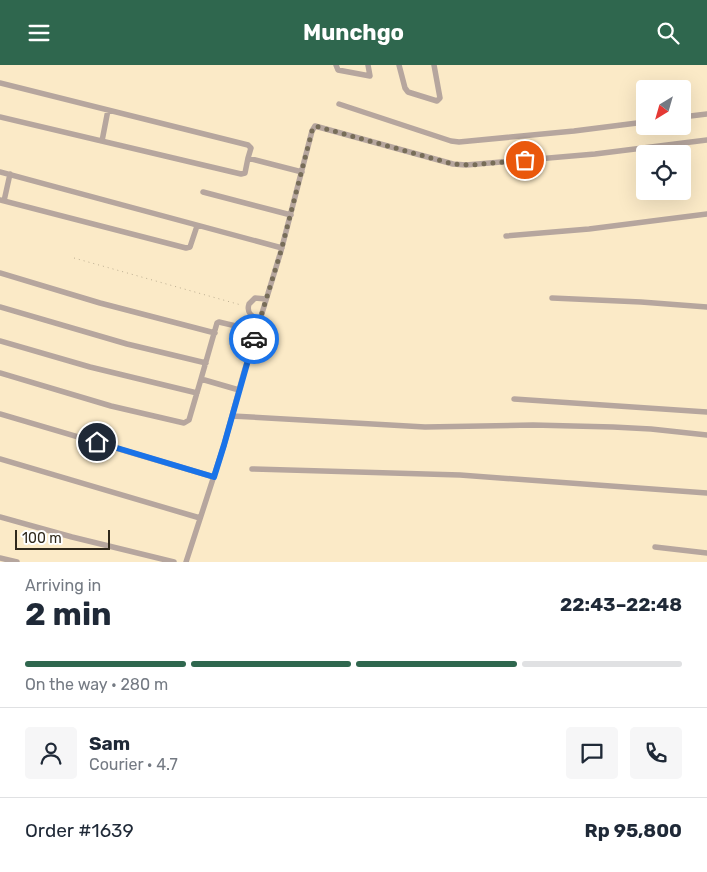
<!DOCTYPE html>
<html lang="en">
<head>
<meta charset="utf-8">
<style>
  :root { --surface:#fff; --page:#f6f6f7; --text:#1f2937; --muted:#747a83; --line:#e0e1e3; --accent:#2f674e }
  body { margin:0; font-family:Rubik,sans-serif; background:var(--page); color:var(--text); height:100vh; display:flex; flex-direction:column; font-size:19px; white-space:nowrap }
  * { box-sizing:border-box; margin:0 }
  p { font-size:16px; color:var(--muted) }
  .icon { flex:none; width:28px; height:28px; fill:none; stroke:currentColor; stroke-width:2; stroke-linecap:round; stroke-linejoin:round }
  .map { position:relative; height:497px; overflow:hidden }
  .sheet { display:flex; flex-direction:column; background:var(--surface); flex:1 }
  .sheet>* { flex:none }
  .needle { width:32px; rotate:217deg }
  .tools { position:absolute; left:636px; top:15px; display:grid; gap:10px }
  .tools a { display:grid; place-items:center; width:55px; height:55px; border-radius:5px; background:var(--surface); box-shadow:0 5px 20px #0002; font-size:25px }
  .scale { position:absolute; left:15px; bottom:12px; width:95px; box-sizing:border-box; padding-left:5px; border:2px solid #30291c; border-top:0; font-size:14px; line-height:18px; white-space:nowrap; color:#30291c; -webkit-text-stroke:4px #fff; paint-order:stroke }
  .pin { position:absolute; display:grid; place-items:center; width:42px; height:42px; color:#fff; margin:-21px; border:2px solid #fff; border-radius:50%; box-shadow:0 1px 5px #0007 }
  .courier { position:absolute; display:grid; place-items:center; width:50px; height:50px; margin:-25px; border:4px solid #1a73e8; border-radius:50%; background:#fff; color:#222; box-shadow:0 1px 6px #0007 }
  .summary em { font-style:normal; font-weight:700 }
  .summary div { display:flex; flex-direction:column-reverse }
  .summary { display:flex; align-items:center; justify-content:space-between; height:85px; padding:0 25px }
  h1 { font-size:32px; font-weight:700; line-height:38px }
  .bar { display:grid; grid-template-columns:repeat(4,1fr); gap:8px 5px; align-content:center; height:60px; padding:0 25px }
  .bar i { height:6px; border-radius:4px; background:var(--line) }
  .bar .current { background:var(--accent) }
  .bar p { grid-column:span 4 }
  .line { display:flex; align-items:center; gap:12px; padding:0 25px; border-top:1px solid var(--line) }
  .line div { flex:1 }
  .round { display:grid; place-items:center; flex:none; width:52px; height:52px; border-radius:5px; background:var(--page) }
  header { display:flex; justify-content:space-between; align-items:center; height:65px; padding:0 25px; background:var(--accent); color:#fff; font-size:22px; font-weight:700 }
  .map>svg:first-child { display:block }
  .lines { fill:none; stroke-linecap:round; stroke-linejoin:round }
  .path { stroke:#bcae92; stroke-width:1; stroke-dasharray:1 4; stroke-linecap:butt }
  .street { stroke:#b6a69e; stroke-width:5.5 }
  .done { stroke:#776d58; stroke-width:5; stroke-dasharray:0 9 }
  .route { stroke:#1a73e8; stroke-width:6 }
</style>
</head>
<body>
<header><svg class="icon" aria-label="menu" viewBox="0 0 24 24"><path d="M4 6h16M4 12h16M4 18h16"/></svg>Munchgo<svg class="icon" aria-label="search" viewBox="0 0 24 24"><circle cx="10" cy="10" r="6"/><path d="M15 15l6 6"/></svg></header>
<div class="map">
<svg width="707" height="497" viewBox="0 0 707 497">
  <rect width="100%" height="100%" fill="#fbeac7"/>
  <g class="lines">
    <path class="path" d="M74,193L241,240"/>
    <path class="street" d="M336,0L338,5L370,11L368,0
      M399,0L405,23L408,27L437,36L440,33L434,0
      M0,18L248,80L251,83L248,93
      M339,39L451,76L459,77L574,66L645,57
      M0,52L241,109L245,108L248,93L302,107
      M682,52L707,49
      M102,76L108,45
      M0,107L282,183
      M203,127L291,150
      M0,135L186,183L190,182L197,161
      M4,136L10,109
      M506,171L589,164L707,149
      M0,208L100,238L215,268
      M552,233L641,237L707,242
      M0,242L127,279L206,298
      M260,255C252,252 246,248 249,239L255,233L266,234
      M0,276L90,302L197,328
      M0,308L111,341L184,358L189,355L201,314
      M239,325L201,314L217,258L219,257L257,266
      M514,334L707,347
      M0,349L214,412
      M232,351L425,362L533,360L613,362L651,364L707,370
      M0,394L200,453
      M252,404L460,410L707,428
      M0,452L72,472L174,497
      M655,482L707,488
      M0,493L17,497
      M186,497L224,380L244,307L281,186L312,66L315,61L453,99L466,100L595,89L707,75"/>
  </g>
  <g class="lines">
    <path class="done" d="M254,274L281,186L312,66L315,61L453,99L472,100L525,95"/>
    <path class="route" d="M97,377L214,412L224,380L254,274"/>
  </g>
</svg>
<div class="tools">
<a><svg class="needle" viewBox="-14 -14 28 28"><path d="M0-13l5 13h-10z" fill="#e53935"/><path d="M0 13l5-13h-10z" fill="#747a83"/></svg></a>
<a><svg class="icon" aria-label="locate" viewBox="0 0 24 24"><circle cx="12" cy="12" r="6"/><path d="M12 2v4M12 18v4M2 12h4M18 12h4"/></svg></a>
</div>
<div class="scale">100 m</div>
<div class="pin" style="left:525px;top:95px;background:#ea580c"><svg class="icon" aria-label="bag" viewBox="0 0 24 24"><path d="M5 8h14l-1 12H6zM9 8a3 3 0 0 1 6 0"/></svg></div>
<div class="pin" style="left:97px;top:377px;background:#1f2937"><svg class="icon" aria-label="home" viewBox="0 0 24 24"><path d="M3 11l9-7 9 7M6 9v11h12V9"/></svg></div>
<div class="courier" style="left:254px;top:274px"><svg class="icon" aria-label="car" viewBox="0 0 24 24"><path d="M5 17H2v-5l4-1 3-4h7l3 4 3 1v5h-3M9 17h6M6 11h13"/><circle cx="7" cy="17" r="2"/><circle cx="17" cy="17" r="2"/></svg></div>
</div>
<section class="sheet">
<div class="summary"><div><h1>2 min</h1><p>Arriving in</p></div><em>22:43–22:48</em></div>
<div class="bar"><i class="current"></i><i class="current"></i><i class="current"></i><i></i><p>On the way · 280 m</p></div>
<div class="line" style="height:90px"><a class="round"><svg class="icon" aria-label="person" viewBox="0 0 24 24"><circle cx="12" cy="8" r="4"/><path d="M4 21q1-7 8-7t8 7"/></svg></a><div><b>Sam</b><p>Courier · 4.7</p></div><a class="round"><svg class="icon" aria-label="chat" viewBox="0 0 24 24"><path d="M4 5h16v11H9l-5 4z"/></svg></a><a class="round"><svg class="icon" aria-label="phone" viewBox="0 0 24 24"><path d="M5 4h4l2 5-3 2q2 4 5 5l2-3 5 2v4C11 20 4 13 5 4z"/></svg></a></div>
<div class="line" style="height:65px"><div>Order #1639</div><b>Rp 95,800</b></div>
</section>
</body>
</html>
